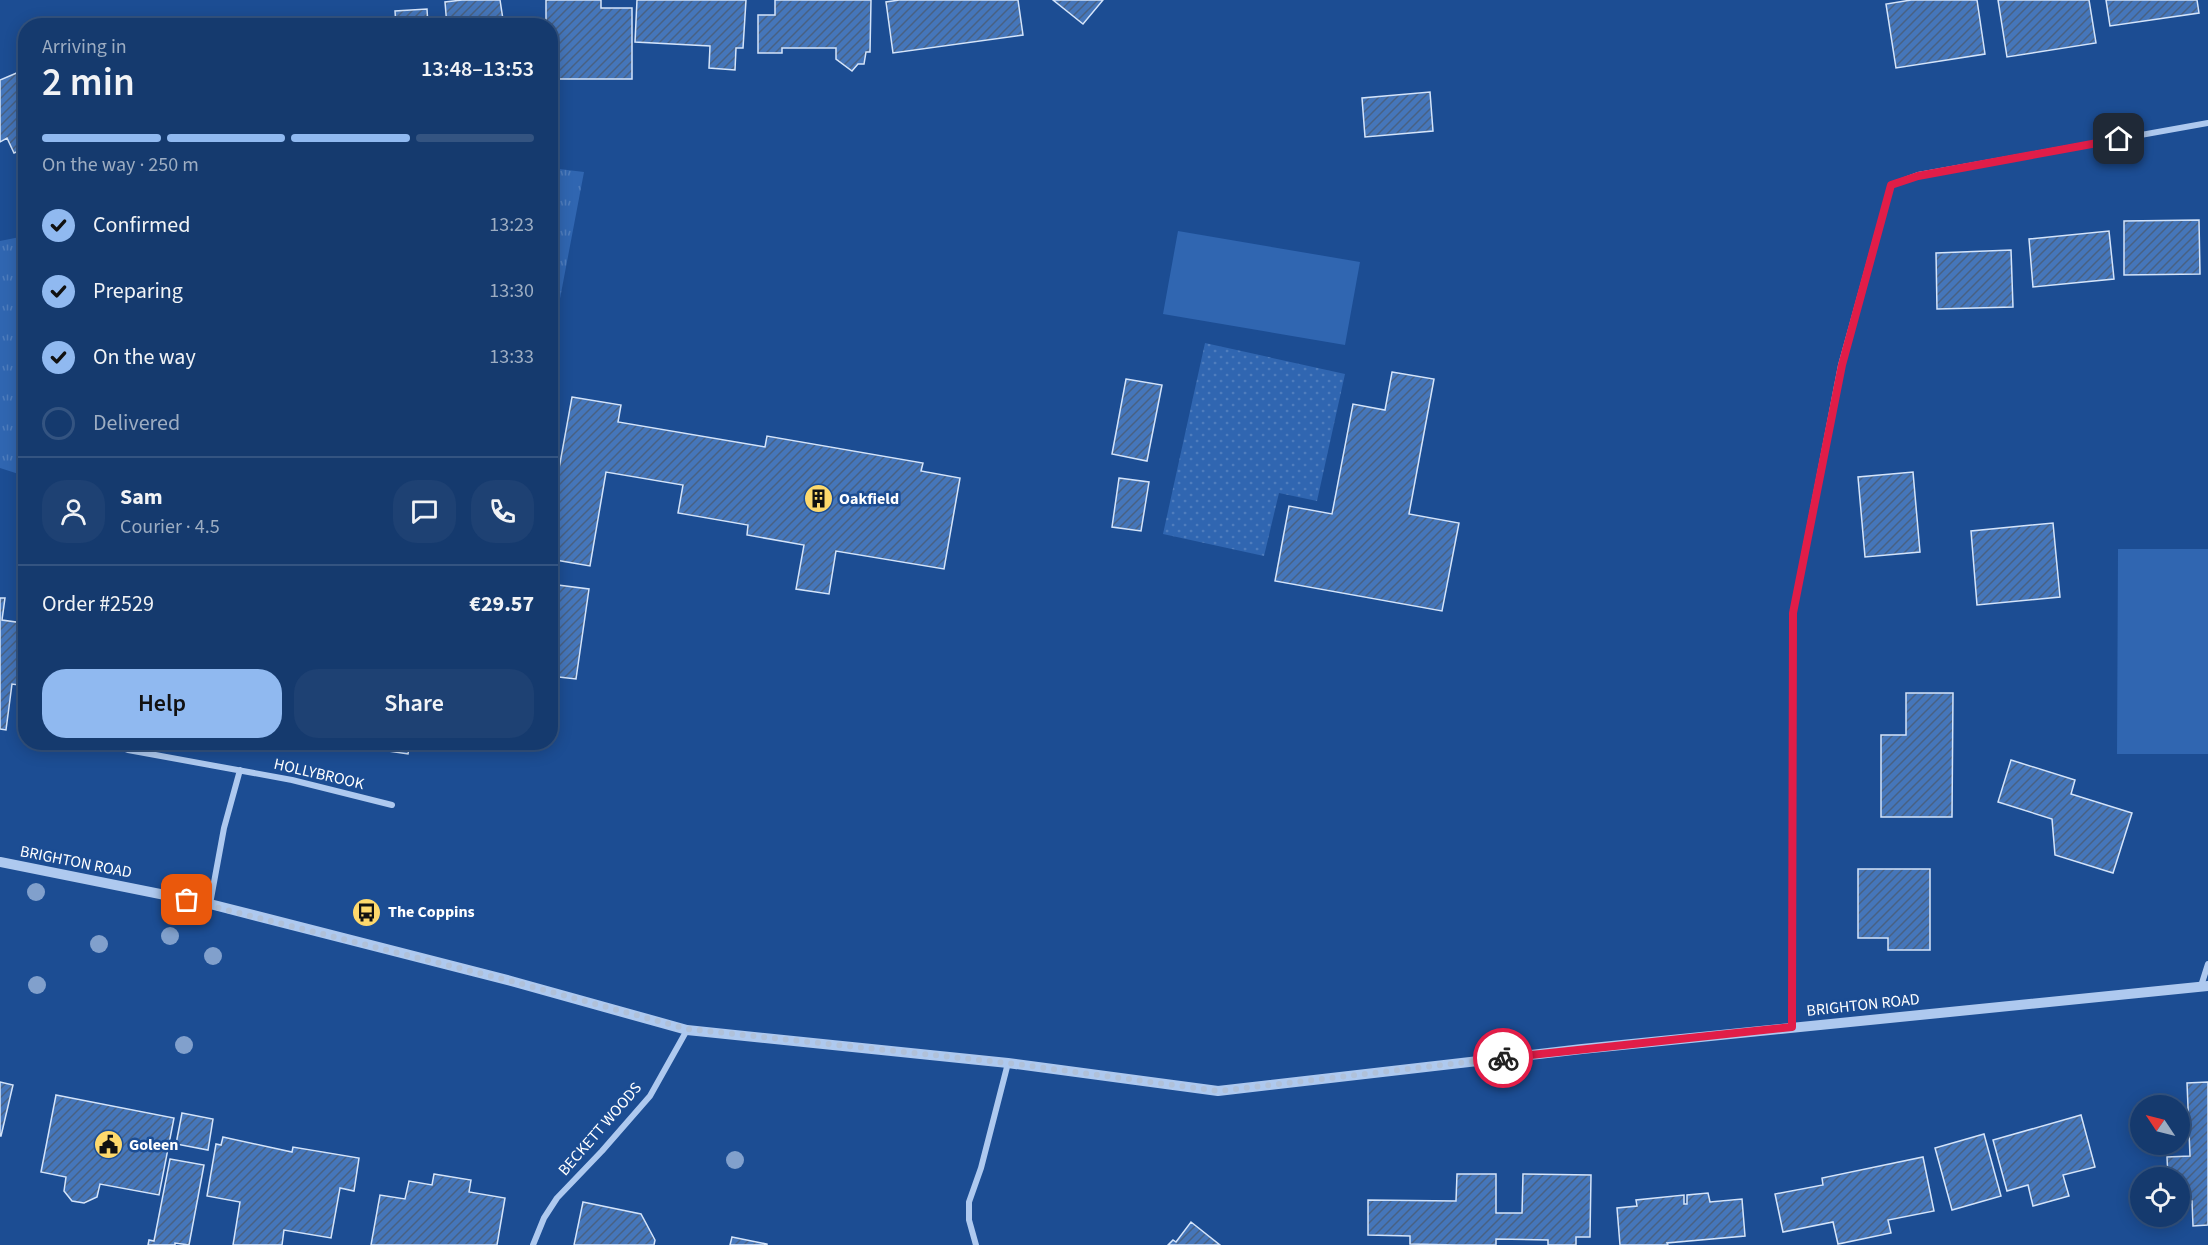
<!DOCTYPE html>
<html lang="en">
<head>
<meta charset="utf-8">
<style>
  :root { --surface:#153a6e; --page:#1e4173; --text:#f1f3f6; --muted:#9dadc2; --line:#345481; --accent:#90b9f0 }
  body { margin:0; font-family:"Source Sans 3",sans-serif; background:var(--page); color:var(--text); height:100vh; display:flex; flex-direction:column; font-size:22px; white-space:nowrap }
  * { box-sizing:border-box; margin:0 }
  p { font-size:20px; color:var(--muted) }
  .icon { flex:none; width:33px; height:33px; fill:none; stroke:currentColor; stroke-width:2; stroke-linecap:round; stroke-linejoin:round }
  .map { position:relative; flex:1; overflow:hidden }
  .details { position:absolute; left:18px; top:18px; width:540px; height:732px; display:flex; flex-direction:column; background:var(--surface); border-radius:24px; box-shadow:0 3px 15px #0003,0 0 0 2px var(--line) }
  .details>* { flex:none }
  .needle { width:39px; rotate:305deg }
  .buttons { position:absolute; left:2130px; top:1095px; display:grid; gap:12px }
  .buttons a { display:grid; place-items:center; width:60px; height:60px; border-radius:50%; background:var(--surface); box-shadow:0 3px 15px #0003,0 0 0 2px var(--line); font-size:30px }
  .pin { position:absolute; display:grid; place-items:center; width:51px; height:51px; color:#fff; margin:-26px; border-radius:12px; box-shadow:0 3px 9px #0006 }
  .courier { position:absolute; display:grid; place-items:center; width:60px; height:60px; margin:-30px; border:4px solid #e11d48; border-radius:50%; background:#fff; color:#222; box-shadow:0 2px 8px #0007 }
  .overview em { font-style:normal; font-weight:600 }
  .overview div { display:flex; flex-direction:column-reverse }
  .overview { display:flex; align-items:center; justify-content:space-between; height:102px; padding:0 24px }
  h1 { font-size:39px; font-weight:600; line-height:45px }
  .bar { display:grid; grid-template-columns:repeat(4,1fr); gap:9px 6px; align-content:center; height:72px; padding:0 24px }
  .bar i { height:8px; border-radius:4px; background:var(--line) }
  .bar .on { background:var(--accent) }
  .bar p { grid-column:span 4 }
  .line { display:flex; align-items:center; gap:15px; padding:0 24px; border-top:2px solid var(--line) }
  .line div { flex:1 }
  .round { display:grid; place-items:center; flex:none; width:63px; height:63px; border-radius:24px; background:var(--page) }
  ol { padding:0 24px; list-style:none }
  li { display:flex; align-items:center; gap:18px; height:66px }
  li p { margin-inline-start:auto }
  li .icon { padding:6px; border-radius:50%; background:var(--accent); color:#111; stroke-width:4 }
  li:last-child { color:var(--muted) }
  li i { width:33px; height:33px; border:3px solid var(--line); border-radius:50% }
  .primary-button { display:flex; gap:12px; margin-top:auto; padding:12px 24px }
  .primary-button a { flex:1; height:69px; border-radius:24px; background:var(--accent); color:#111; font-size:24px; font-weight:600; line-height:69px; text-align:center }
  .primary-button a+a { background:var(--page); color:var(--text) }
  .map>svg:first-child { display:block }
  .grass { fill:url(#grass-tufts) }
  .garden { fill:url(#garden-dots) }
  .pitch { fill:#3066b1 }
  .building { fill:url(#building-hatch); stroke:#d4e4fa; stroke-width:1.5 }
  .lines { fill:none; stroke-linecap:round; stroke-linejoin:round }
  .minor { stroke:#aec9ef; stroke-width:6 }
  .tertiary { stroke:#aec9ef; stroke-width:10 }
  .tree { fill:#81a0cc }
  .done { stroke:#b0c1d9; stroke-width:6; stroke-dasharray:0 10.8 }
  .route { stroke:#e11d48; stroke-width:8 }
  .labels { text-anchor:middle; dominant-baseline:central; stroke-width:5; stroke-linejoin:round; paint-order:stroke }
  .poi-label { font-size:16px; font-weight:bold; fill:#fff; stroke:#1c4d93; text-anchor:start }
  .street-label { font-size:16px; fill:#fff; stroke:#1c4d93 }
</style>
</head>
<body>
<div class="map">
<svg width="2208" height="1245" viewBox="0 0 2208 1245">
  <defs>
    <pattern id="grass-tufts" width="24" height="20" patternUnits="userSpaceOnUse" patternTransform="scale(1.5)"><rect width="24" height="20" fill="#3066b1"/><path d="M3 7l-1-3M5 7V3M7 7l1-3M15 17l-1-3M17 17v-4M19 17l1-3" fill="none" stroke="#4f7dbd"/></pattern>
    <pattern id="garden-dots" width="8" height="8" patternUnits="userSpaceOnUse" patternTransform="scale(1.5)"><rect width="8" height="8" fill="#3066b1"/><path d="M2 2h.1M6 6h.1" fill="none" stroke="#4f7dbd" stroke-width="1.8" stroke-linecap="round"/></pattern>
    <pattern id="building-hatch" width="6" height="6" patternUnits="userSpaceOnUse" patternTransform="scale(1.5)"><rect width="6" height="6" fill="#4576ba"/><path d="M-1 1l2-2M0 6l6-6M5 7l2-2" fill="none" stroke="#486183"/></pattern>
  </defs>
  <rect width="100%" height="100%" fill="#1c4d93"/>
  <path class="grass" d="M551,168L584,172L551,346L550,168Z
    M25,236H26L25,476L0,468V241Z"/>
  <path class="garden" d="M1205,343L1345,374L1317,501L1279,493L1264,556L1163,534Z"/>
  <path class="pitch" d="M1178,231L1360,262L1345,345L1163,314Z
    M2118,549H2208V754H2117Z"/>
  <path class="building" d="M462,0H500L504,26H447L445,2Z
    M546,0H601V8H632V79H550V26H546Z
    M637,0H746L743,48H736L735,70L709,68L710,46L635,42Z
    M775,0H871L870,52H866L864,64H858L852,71L836,59V48H782V53H758V15H775Z
    M899,0H1018L1023,35L893,53L886,2Z
    M1053,0H1103L1083,24Z
    M1911,0H1977L1985,54L1896,68L1886,4Z
    M1998,0H2089L2096,43L2007,57Z
    M2106,0H2197L2199,13L2110,26Z
    M427,9L428,25L442,26H396L395,11Z
    M26,69V148L14,153L7,138L0,142V80Z
    M1430,92L1433,131L1365,137L1362,98Z
    M2199,220L2200,274L2124,275V221Z
    M2109,231L2114,279L2033,287L2029,239Z
    M2011,250L2013,307L1937,309L1936,253Z
    M1392,372L1434,379L1409,514L1459,523L1442,611L1275,581L1289,506L1332,514L1353,404L1385,410Z
    M1126,379L1162,385L1147,461L1112,454Z
    M572,397L621,405L618,422L765,447L767,436L923,463L921,471L960,478L944,569L836,551L829,594L796,589L804,545L747,535L748,525L678,513L683,485L606,472L590,566L550,559V518Z
    M1913,472L1920,552L1865,557L1858,477Z
    M1119,478L1149,482L1141,531L1112,527Z
    M2053,523L2060,597L1977,605L1971,531Z
    M550,584L589,589L576,679L550,676Z
    M0,598H5L2,620L23,623L21,639L26,640V686L12,684L6,730L0,729Z
    M1906,693H1953L1952,817H1881V735H1906Z
    M327,742H410L408,754Z
    M2011,760L2075,780L2071,794L2132,813L2113,873L2055,855L2052,819L1998,802Z
    M1858,869H1930V950H1888V938H1858Z
    M0,1082L13,1085L1,1136H0Z
    M2208,1082V1225L2193,1226L2192,1201H2180V1178H2168L2167,1157L2190,1156L2187,1083Z
    M56,1095L174,1118L159,1195L100,1184L97,1197L84,1203L72,1201L64,1191L66,1177L41,1172Z
    M182,1113L213,1119L208,1150L176,1144Z
    M2081,1115L2095,1167L2063,1175L2069,1196L2033,1206L2028,1185L2007,1191L1993,1140Z
    M1984,1134L2001,1196L1952,1210L1935,1148Z
    M223,1137L292,1152L293,1147L359,1158L354,1191L340,1188L331,1238L284,1230L282,1245H233L240,1202L207,1196L216,1144L221,1145Z
    M1923,1157L1934,1211L1888,1220L1891,1233L1838,1244L1833,1222L1783,1232L1775,1194L1823,1185L1822,1178Z
    M170,1159L204,1165L189,1245L175,1243V1245H148L149,1240L154,1241Z
    M434,1174L471,1180L469,1192L505,1198L497,1245H371L380,1195L405,1199L409,1181L432,1185Z
    M1457,1174H1496V1213H1522L1523,1174L1591,1175L1590,1237H1576V1245H1548V1240L1496,1239V1245H1457L1410,1244V1236L1368,1235V1200L1456,1201Z
    M1708,1193L1710,1202L1742,1199L1745,1236L1667,1243L1668,1245H1620L1617,1208L1637,1206L1636,1200L1684,1195V1204H1687V1195Z
    M583,1202L641,1214L655,1240L654,1245H574Z
    M1191,1222L1220,1245H1168L1173,1240L1176,1242Z
    M732,1237L767,1244V1245H730Z"/>
  <g class="lines">
    <path class="minor" d="M106,742L128,750L292,780L392,805
      M210,904L224,828L240,770
      M2201,986L2208,964
      M1792,1027L1793,613L1841,365L1891,185L1918,175L2208,123
      M533,1245L544,1218L557,1198L602,1151L650,1096L687,1030
      M976,1245L969,1220V1202L981,1168L1008,1063"/>
    <path class="tertiary" d="M0,862L210,904L511,981L687,1030L1008,1063L1218,1091L1582,1049L2208,986"/>
  </g>
  <g class="tree">
    <circle cx="36" cy="892" r="9"/>
    <circle cx="170" cy="936" r="9"/>
    <circle cx="99" cy="944" r="9"/>
    <circle cx="213" cy="956" r="9"/>
    <circle cx="37" cy="985" r="9"/>
    <circle cx="184" cy="1045" r="9"/>
    <circle cx="735" cy="1160" r="9"/>
  </g>
  <g class="lines">
    <path class="done" d="M187,900L511,981L687,1029L1008,1063L1218,1091L1503,1058"/>
    <path class="route" d="M1503,1058L1792,1027L1793,613L1842,365L1891,185L1918,176L2119,139"/>
  </g>
  <defs>
    <symbol id="building-disc" viewBox="-11 -11 22 22"><circle r="9.5" fill="#fed96c" stroke="#1c4d93"/><path d="M-4-6H4V6H1V3H-1V6H-4ZM-2.5-4.3h1.7v1.8h-1.7ZM.8-4.3h1.7v1.8H.8ZM-2.5-1h1.7V.8h-1.7ZM.8-1h1.7V.8H.8Z" fill="#111"/></symbol>
    <symbol id="bus-disc" viewBox="-11 -11 22 22"><circle r="9.5" fill="#fed96c" stroke="#1c4d93"/><path d="M-5-6H5V4H4V6H2V4H-2V6H-4V4H-5ZM-3.5-4V0h7V-4ZM-3.5 1.2v1.5H-2V1.2ZM2 1.2v1.5H3.5V1.2Z" fill="#111"/></symbol>
    <symbol id="civic-disc" viewBox="-11 -11 22 22"><circle r="9.5" fill="#fed96c" stroke="#1c4d93"/><path d="M-.6-6.5H3V-4.5H.6V-3L4-1V1h2V6H-6V1h2V-1L-.6-3ZM-1.2 2.5V6h2.4V2.5Z" fill="#111"/></symbol>
  </defs>
  <g fill-rule="evenodd">
    <use href="#building-disc" x="802" y="482" width="33" height="33"/>
    <use href="#bus-disc" x="350" y="896" width="33" height="33"/>
    <use href="#civic-disc" x="92" y="1128" width="33" height="33"/>
  </g>
  <g class="labels">
    <g class="poi-label">
      <text x="839" y="499">Oakfield</text>
      <text x="388" y="912">The Coppins</text>
      <text x="129" y="1145">Goleen</text>
    </g>
    <g class="street-label">
      <text transform="translate(319 774) rotate(13)">HOLLYBROOK</text>
      <text transform="translate(76 862) rotate(11)">BRIGHTON ROAD</text>
      <text transform="translate(1863 1005) rotate(-6)">BRIGHTON ROAD</text>
      <text transform="translate(600 1129) rotate(-49)">BECKETT WOODS</text>
    </g>
  </g>
</svg>
<div class="buttons">
<a><svg class="needle" viewBox="-14 -14 28 28"><path d="M0-13l5 13h-10z" fill="#e53935"/><path d="M0 13l5-13h-10z" fill="#9dadc2"/></svg></a>
<a><svg class="icon" aria-label="locate" viewBox="0 0 24 24"><circle cx="12" cy="12" r="6"/><path d="M12 2v4M12 18v4M2 12h4M18 12h4"/></svg></a>
</div>
<div class="pin" style="left:187px;top:900px;background:#ea580c"><svg class="icon" aria-label="bag" viewBox="0 0 24 24"><path d="M5 8h14l-1 12H6zM9 8a3 3 0 0 1 6 0"/></svg></div>
<div class="pin" style="left:2119px;top:139px;background:#1f2937"><svg class="icon" aria-label="home" viewBox="0 0 24 24"><path d="M3 11l9-7 9 7M6 9v11h12V9"/></svg></div>
<div class="courier" style="left:1503px;top:1058px"><svg class="icon" aria-label="bike" viewBox="0 0 24 24"><circle cx="6" cy="16" r="4"/><circle cx="18" cy="16" r="4"/><path d="M6 16l4-8h5l3 8M10 8l3 8H6M13 5h3"/></svg></div>
<section class="details">
<div class="overview"><div><h1>2 min</h1><p>Arriving in</p></div><em>13:48–13:53</em></div>
<div class="bar"><i class="on"></i><i class="on"></i><i class="on"></i><i></i><p>On the way · 250 m</p></div>
<ol>
<li><svg class="icon" aria-label="check" viewBox="0 0 24 24"><path d="M5 12l5 5 9-10"/></svg>Confirmed<p>13:23</p></li>
<li><svg class="icon" aria-label="check" viewBox="0 0 24 24"><path d="M5 12l5 5 9-10"/></svg>Preparing<p>13:30</p></li>
<li><svg class="icon" aria-label="check" viewBox="0 0 24 24"><path d="M5 12l5 5 9-10"/></svg>On the way<p>13:33</p></li>
<li><i></i>Delivered</li>
</ol>
<div class="line" style="height:108px"><a class="round"><svg class="icon" aria-label="person" viewBox="0 0 24 24"><circle cx="12" cy="8" r="4"/><path d="M4 21q1-7 8-7t8 7"/></svg></a><div><b>Sam</b><p>Courier · 4.5</p></div><a class="round"><svg class="icon" aria-label="chat" viewBox="0 0 24 24"><path d="M4 5h16v11H9l-5 4z"/></svg></a><a class="round"><svg class="icon" aria-label="phone" viewBox="0 0 24 24"><path d="M5 4h4l2 5-3 2q2 4 5 5l2-3 5 2v4C11 20 4 13 5 4z"/></svg></a></div>
<div class="line" style="height:78px"><div>Order #2529</div><b>€29.57</b></div>
<div class="primary-button"><a>Help</a><a>Share</a></div>
</section>
</div>
</body>
</html>
